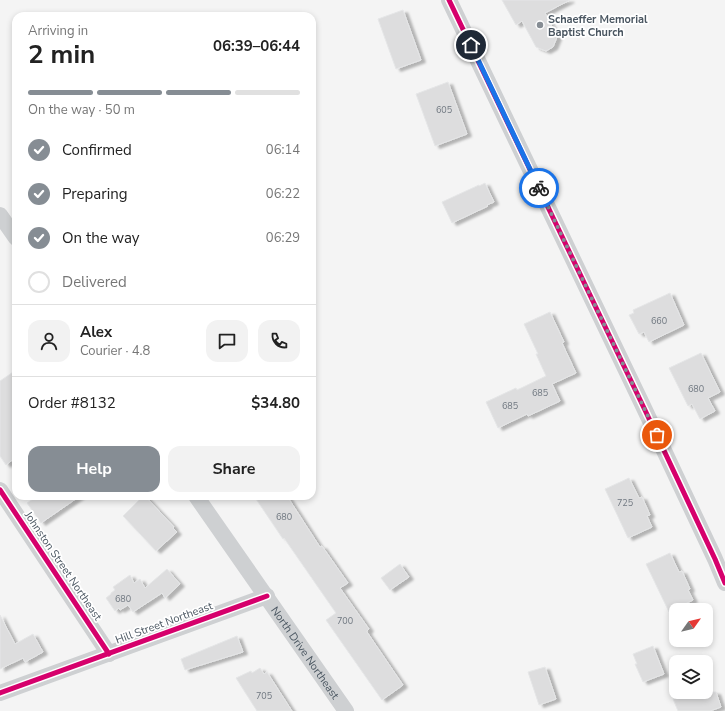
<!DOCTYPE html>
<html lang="en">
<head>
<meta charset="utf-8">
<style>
  :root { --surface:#fff; --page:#f2f2f2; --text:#222; --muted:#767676; --line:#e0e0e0; --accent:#868d94 }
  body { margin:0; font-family:"Nunito Sans",sans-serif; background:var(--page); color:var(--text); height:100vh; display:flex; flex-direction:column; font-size:15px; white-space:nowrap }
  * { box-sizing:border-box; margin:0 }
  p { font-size:13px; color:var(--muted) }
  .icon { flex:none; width:22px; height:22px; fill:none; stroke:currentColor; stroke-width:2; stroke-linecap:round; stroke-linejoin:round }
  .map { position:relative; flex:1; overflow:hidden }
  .panel { position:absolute; left:12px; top:12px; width:304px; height:488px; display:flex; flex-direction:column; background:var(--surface); border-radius:12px; box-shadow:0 2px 6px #0003 }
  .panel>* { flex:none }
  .needle { width:26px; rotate:56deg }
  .fabs { position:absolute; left:669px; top:603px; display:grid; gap:8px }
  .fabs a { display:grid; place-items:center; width:44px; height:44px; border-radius:8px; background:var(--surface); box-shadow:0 2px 6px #0003; font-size:20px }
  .pin { position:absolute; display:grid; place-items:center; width:34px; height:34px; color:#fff; margin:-17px; border:2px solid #fff; border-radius:50%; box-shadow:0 1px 4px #0007 }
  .courier { position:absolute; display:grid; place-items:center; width:40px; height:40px; margin:-20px; border:3px solid #1a73e8; border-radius:50%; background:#fff; color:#222; box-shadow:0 1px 5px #0007 }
  .summary em { font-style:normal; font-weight:700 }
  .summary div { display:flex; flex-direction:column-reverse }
  .summary { display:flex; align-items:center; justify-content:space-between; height:68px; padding:0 16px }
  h1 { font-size:26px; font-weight:700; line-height:30px }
  .bar { display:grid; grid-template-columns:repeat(4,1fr); gap:6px 4px; align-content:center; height:48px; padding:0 16px }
  .bar i { height:5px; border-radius:3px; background:var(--line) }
  .bar .current { background:var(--accent) }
  .bar p { grid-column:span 4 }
  .line { display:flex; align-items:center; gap:10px; padding:0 16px; border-top:1px solid var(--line) }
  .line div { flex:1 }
  .round { display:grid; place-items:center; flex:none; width:42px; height:42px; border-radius:12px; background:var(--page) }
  ol { padding:0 16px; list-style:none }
  li { display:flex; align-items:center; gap:12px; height:44px }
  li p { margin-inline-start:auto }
  li .icon { padding:4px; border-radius:50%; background:var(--accent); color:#fff; stroke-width:4 }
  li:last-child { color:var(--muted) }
  li i { width:22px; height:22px; border:2px solid var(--line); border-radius:50% }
  .cta { display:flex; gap:8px; margin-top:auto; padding:8px 16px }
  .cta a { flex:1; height:46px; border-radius:12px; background:var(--accent); color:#fff; font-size:16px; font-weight:700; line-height:46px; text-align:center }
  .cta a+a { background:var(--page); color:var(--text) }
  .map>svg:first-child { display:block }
  .building { fill:#ddddde; stroke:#e5e6e7; filter:url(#shadow) }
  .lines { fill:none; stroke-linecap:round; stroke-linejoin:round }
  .street { stroke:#ced0d2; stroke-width:16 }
  .cycleway-casing { stroke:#fff; stroke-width:8 }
  .cycleway { stroke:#d6006c; stroke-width:5 }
  .done { stroke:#868d94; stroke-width:4; stroke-dasharray:0 7.2 }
  .route { stroke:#1a73e8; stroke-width:5 }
  .poi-dot { fill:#868d94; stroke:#fff; stroke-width:1.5 }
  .labels { text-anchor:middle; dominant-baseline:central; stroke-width:3.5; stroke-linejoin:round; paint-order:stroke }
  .number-label { font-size:9px; fill:#707881 }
  .poi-label { font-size:11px; font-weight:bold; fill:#4a5661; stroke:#fff; text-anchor:start }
  .street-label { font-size:11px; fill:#4a5661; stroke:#fff }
</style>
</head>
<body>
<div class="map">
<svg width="725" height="711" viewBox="0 0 725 711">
  <defs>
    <filter id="shadow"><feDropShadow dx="4.5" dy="2.5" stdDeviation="1" flood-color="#0004"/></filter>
  </defs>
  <rect width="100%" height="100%" fill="#f4f4f4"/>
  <path class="building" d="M502,0H570L545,13L557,37L553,47L546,51L536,47L522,21L516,25Z
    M403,10L421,60L396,69L378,19Z
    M448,82L467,134L435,146L416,94Z
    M485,183L494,202L487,205L488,206L452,223L442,202L479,185V186Z
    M670,293L684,325L649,342L644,332L639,334L629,315L634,313L633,310Z
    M550,312L564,342L562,343L576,373L552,384L560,401L528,416L527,414L498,428L486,402L516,388L517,390L546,376L536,354H538L524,324Z
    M701,353L720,392L708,398L715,411L700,419L692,404L688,406L669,368Z
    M16,370V457L6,465L0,456V381Z
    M629,478L639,498L642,497L650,515L647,516L652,527L628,538L605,489Z
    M37,496H80L41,523L27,503Z
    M143,496H145L174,527L173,528L177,532L156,551L123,516Z
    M254,496H287L320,547L322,546L348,583L340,588L369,629L367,631V632L403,685L399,688L382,700L326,620L336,613L284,538L283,539Z
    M670,553L679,572L682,571L690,589L688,590L693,600L669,612L646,564Z
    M400,564L409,577L390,590L381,578Z
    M167,569L180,584L165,598L162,593L133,612L128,605L120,610L119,608L115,611L106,598L111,594V593L115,590L113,587L130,575L134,583L140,579L145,588Z
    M0,615L15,644L33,634L43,652L25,662L23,658L0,669Z
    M237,636L243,652L185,670L181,659Z
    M653,646L664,674L643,682L635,664H637L633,654Z
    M545,667L556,699L539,705L528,672Z
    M260,668L264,674L267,672L292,711H257L236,678L251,671L252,673Z
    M690,692H716L721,707L710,711H678L673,699Z"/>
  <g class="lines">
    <g class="street">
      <path d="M449,0L644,408L715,559L725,583"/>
      <path d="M0,215L16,238"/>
      <path d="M0,490L109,654"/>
      <path id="s1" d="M196,496L346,711"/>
      <path d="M0,693L267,596"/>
    </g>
    <defs>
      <path id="cycleway" d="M449,0L644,408L715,559L725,583
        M0,490L109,654
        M0,693L267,596"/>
    </defs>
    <use href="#cycleway" class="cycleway-casing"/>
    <use href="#cycleway" class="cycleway"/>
  </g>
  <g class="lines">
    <path class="done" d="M539,188L657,435"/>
    <path class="route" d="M471,45L539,188"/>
  </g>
  <circle class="poi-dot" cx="540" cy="25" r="4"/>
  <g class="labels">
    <g class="number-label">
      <text x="444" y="110">605</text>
      <text x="659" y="321">660</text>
      <text x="696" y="389">680</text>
      <text x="540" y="393">685</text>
      <text x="510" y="406">685</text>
      <text x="625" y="503">725</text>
      <text x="284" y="517">680</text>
      <text x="123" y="599">680</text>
      <text x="345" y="621">700</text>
      <text x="264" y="696">705</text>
    </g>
    <g class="poi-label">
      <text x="548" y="19">Schaeffer Memorial<tspan x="548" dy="13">Baptist Church</tspan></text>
    </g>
    <g class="street-label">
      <text transform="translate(63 566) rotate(56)">Johnston Street Northeast</text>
      <text transform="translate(164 623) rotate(-20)">Hill Street Northeast</text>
      <text stroke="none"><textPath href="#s1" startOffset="191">North Drive Northeast</textPath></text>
    </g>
  </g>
</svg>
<div class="fabs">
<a><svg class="needle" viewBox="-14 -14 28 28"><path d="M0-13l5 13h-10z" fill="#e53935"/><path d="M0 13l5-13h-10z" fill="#767676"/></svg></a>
<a><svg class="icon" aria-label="layers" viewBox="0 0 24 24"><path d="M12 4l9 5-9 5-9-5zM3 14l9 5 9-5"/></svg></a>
</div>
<div class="pin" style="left:657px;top:435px;background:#ea580c"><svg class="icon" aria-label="bag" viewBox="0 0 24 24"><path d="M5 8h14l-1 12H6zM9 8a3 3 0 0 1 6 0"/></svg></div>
<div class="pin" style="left:471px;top:45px;background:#1f2937"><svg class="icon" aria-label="home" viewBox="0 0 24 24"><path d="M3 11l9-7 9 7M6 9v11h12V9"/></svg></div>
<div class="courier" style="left:539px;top:188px"><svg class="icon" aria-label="bike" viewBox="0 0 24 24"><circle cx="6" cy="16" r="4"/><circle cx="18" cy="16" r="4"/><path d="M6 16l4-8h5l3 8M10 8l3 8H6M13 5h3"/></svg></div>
<section class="panel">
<div class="summary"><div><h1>2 min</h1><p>Arriving in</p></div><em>06:39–06:44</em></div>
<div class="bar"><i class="current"></i><i class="current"></i><i class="current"></i><i></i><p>On the way · 50 m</p></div>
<ol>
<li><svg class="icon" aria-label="check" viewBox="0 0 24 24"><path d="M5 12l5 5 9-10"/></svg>Confirmed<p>06:14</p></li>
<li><svg class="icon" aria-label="check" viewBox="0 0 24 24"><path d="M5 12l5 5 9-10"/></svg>Preparing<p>06:22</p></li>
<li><svg class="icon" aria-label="check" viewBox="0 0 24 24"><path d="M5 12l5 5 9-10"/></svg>On the way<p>06:29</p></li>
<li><i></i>Delivered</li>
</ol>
<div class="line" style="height:72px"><a class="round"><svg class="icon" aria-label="person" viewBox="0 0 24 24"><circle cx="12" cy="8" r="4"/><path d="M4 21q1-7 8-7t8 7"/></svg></a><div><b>Alex</b><p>Courier · 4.8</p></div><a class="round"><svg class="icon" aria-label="chat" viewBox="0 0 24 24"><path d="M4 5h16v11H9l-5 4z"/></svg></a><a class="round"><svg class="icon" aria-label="phone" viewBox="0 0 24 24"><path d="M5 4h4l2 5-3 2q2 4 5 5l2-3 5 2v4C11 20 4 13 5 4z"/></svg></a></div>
<div class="line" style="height:52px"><div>Order #8132</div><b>$34.80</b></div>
<div class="cta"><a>Help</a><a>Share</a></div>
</section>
</div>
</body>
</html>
